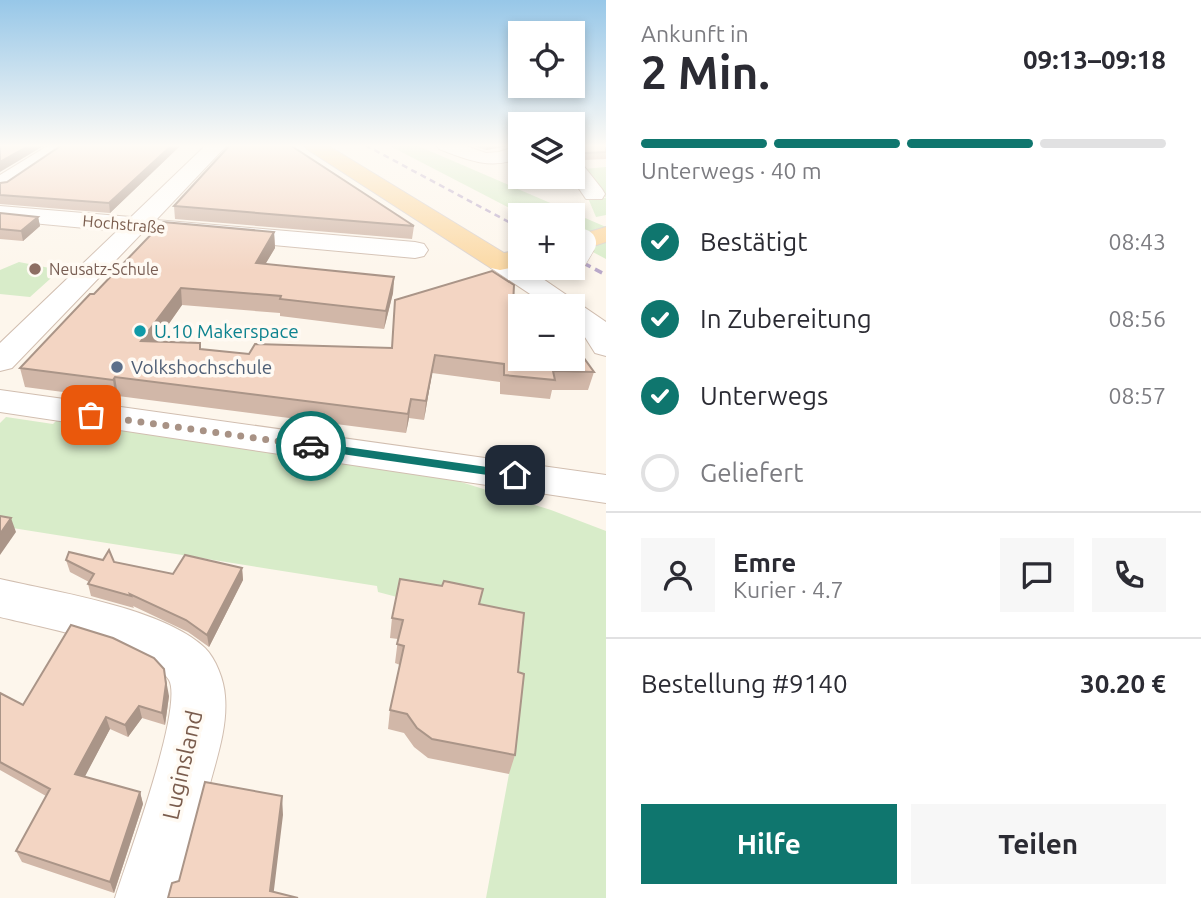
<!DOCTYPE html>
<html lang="de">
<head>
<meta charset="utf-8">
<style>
  :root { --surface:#fff; --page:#f7f7f7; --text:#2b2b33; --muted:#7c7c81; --line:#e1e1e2; --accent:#0f766e }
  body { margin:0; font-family:Ubuntu,sans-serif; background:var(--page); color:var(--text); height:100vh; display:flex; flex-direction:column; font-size:26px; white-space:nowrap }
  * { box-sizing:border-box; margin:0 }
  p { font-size:23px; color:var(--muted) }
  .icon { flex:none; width:38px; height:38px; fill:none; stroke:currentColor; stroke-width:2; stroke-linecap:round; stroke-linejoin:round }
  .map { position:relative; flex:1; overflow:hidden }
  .side { display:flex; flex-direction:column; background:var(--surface); width:595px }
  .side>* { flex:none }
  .fabs { position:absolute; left:508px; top:21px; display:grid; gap:14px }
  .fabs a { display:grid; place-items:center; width:77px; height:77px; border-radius:0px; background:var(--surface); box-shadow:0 4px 10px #0003; font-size:35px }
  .pin { position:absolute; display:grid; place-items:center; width:60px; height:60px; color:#fff; margin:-30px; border-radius:14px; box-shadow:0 4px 10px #0006 }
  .courier { position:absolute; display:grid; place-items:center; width:70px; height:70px; margin:-35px; border:5px solid #0f766e; border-radius:50%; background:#fff; color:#222; box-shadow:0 2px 9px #0007 }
  .overview em { font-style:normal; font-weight:700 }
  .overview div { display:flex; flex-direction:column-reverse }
  .overview { display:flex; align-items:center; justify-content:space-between; height:119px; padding:0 35px }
  h1 { font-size:46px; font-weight:700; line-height:52px }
  .bar { display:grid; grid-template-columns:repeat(4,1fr); gap:10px 7px; align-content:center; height:84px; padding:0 35px }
  .bar i { height:9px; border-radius:5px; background:var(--line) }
  .bar .current { background:var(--accent) }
  .bar p { grid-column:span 4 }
  .line { display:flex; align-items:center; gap:18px; padding:0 35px; border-top:2px solid var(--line) }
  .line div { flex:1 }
  .round { display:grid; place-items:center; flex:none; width:74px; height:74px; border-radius:0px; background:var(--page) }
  ol { padding:0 35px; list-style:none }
  li { display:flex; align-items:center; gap:21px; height:77px }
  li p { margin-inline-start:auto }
  li .icon { padding:7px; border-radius:50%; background:var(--accent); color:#fff; stroke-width:4 }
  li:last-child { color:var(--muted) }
  li i { width:38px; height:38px; border:4px solid var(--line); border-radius:50% }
  .button { display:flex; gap:14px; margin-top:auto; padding:14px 35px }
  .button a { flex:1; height:80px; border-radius:0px; background:var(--accent); color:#fff; font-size:28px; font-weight:700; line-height:80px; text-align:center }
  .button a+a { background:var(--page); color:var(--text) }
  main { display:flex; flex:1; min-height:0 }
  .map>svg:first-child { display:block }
  .green { fill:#d8ecc9 }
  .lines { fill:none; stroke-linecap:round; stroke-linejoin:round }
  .minor-casing { stroke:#d1beb0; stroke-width:2 }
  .major-casing { stroke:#dad1cd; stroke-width:2 }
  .minor { fill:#fff; fill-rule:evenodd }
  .major { fill:#fbd9a5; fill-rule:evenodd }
  .rail-far1 { stroke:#b9a8c9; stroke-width:2.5; stroke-dasharray:6 4.5; stroke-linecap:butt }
  .rail { stroke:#b9a8c9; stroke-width:3.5; stroke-dasharray:8 5; stroke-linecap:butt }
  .minor-bridge-casing { stroke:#d1beb0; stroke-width:29; stroke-linecap:butt }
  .minor-bridge { stroke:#fff; stroke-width:28 }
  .wall { fill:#d1b7a8 }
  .shaded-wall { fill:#aa9588 }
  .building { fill:#f3d5c3; stroke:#aa9588; stroke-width:2 }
  .route { fill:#0f766e }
  .done { stroke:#a89285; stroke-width:7; stroke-dasharray:0 12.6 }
  .education-dot { fill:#8d6e63; stroke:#fffaf3; stroke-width:2.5 }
  .culture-dot { fill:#0f9aa8; stroke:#fffaf3; stroke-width:2.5 }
  .service-dot { fill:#5c6f8a; stroke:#fffaf3; stroke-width:2.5 }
  .labels { text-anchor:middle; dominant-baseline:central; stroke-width:7; stroke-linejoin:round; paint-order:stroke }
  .far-street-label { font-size:16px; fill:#7a5c4d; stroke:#fffaf3 }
  .far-education-label { font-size:16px; fill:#785e54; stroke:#fffaf3; text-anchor:start }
  .culture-label { font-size:19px; fill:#0d838f; stroke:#fffaf3; text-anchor:start }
  .service-label { font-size:19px; fill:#4e5e75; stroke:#fffaf3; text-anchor:start }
  .near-street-label { font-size:23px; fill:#7a5c4d; stroke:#fffaf3 }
</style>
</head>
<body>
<main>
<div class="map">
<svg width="606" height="898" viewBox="0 0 606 898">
  <rect width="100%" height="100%" fill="#fdf6ec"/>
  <path class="green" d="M388,145H416L606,227V259L572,241V215H523Z
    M606,167V215L596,217L588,198H606L584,169Z
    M19,262L60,270L30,297L0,294V270Z
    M6,417L53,424L57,420L448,478L551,510L606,531V898H486L509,774L518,693L397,597L378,592L377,586L0,526V423Z"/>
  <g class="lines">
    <defs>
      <path id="minor" d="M49,145H72L8,189L0,191V175Z
        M206,145H227L156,220L415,242L424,244L428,250L424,256L415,258L142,233L12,368L0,371V343L117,231L0,220V206L131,217Z
        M436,145H463L486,153L499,152L520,145V158C490,170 468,160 439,149Z
        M572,158L579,160L602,189L605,194L602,199H586L571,177Z
        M500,254L520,263V268H527L606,322V356L595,353L583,334L572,325V306H548L491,268L487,262L491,256Z
        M0,390L606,475V503L0,412Z
        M0,579C56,592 163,608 205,648C216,659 224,680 225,696C228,729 215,763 207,795C198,829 190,864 181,898H115C126,863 184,707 169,680C151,647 36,626 0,617Z"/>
      <path id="major" d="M305,145H327L504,253L520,250V266L500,270L491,268L307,149Z
        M606,227V242L572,253V237Z"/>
    </defs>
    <use href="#minor" class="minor-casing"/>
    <use href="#major" class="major-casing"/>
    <use href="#minor" class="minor"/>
    <use href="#major" class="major"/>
    <path class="rail-far1" d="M365,145L520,228"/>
    <path class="rail" d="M572,257L606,275"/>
    <defs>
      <path id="minor-bridge" d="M572,260L582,243"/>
    </defs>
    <use href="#minor-bridge" class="minor-bridge-casing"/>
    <use href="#minor-bridge" class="minor-bridge"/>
  </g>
  <path class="wall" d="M62,145H181L110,213L0,204V183L7,182Z
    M470,145H513L486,150Z
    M572,145H606V159L583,160L573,155Z
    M528,177H569L568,181H532Z
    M174,206L414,226L412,239L175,219Z
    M0,213L38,217L40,226L23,241L0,239Z
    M274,232L275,248L265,264L394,277L393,293L384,329L280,316V313L182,305L157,341L200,349L249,354L391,348L513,305L520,359L594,372L588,390H552L550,399L500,394V382L432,373L424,420L409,418L406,433L118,396L116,399L25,387L20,368L94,294Z
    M66,560L114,562L173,574L242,568L243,580L209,647L188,632L133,606L134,608L91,596L88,584L89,582L70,572Z
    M479,604L518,672L515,755L509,774L428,758L414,747L404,733L388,729L390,710L400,665L395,663L398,639L390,638L392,618Z
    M0,693L23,705L169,696L165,725L142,718L128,737L110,729L84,777L140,792L143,804L114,893L22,862L16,851L46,796L0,770Z"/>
  <path class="shaded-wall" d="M30,145H45L0,172V162Z
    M172,145H181L110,213L109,203Z
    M487,145H513L486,150Z
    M38,217L40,226L23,241L21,231Z
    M274,232L275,248L256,280V263Z
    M394,277L393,293L384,329L386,311Z
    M181,288L182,305L144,359L141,341Z
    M435,355L432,373L424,420L426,401Z
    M115,377L118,396L116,399L113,380Z
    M411,399L409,418L406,433L408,414Z
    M11,518L16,532L0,555V534Z
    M242,568L243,580L209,647L207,635Z
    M164,669L169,696L165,725L162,713Z
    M139,706L142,718L128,737L125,725Z
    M106,717L110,729L80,786L75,774Z
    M140,792L143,804L114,893L110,882Z
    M282,796L283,815L273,898L270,891Z"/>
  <path class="building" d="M0,145H30L0,162Z
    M62,145H172L109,203L0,195V183L7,182Z
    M230,145H290L414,226L174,206Z
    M572,145H606V152L584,153L574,148L572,151Z
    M0,213L38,217L21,231L0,229Z
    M163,222L274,232L256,263L394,277L386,311L280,299L281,296L181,288L141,341L200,343V349L249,354L255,344L392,348L395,300L492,271L514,285L513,305L527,306H520V359H572V342L573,343L594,372L553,371L555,380L504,375V364L435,355L426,401L411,399L408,414L115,377L113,380L20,368L90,294H94Z
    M0,516L11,518L0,534Z
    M109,550L114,562L173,574L185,555L242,568L207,635L186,620L130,594L131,596L88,584L94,574L66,560L69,552L103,560Z
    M400,579L442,586L444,581L483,589L479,604L524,613L518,672L524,674L515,755L432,739L417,728L407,714L390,710L404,646L397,644L403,620L392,618Z
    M71,625L113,638L154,658L164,669L166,684L162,713L139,706L125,725L106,717L75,774L140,792L110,882L16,851L50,789L0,762V693L23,705Z
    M205,782L282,796L270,891L298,898H168L172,883L179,881Z"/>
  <linearGradient id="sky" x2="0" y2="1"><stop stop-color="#97c7e8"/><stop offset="0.54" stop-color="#fefbf6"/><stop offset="1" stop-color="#fefbf6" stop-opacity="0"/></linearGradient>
  <rect width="606" height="270" fill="url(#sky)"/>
  <path class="route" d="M311,442L515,471L521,475L515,479L307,449L305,446Z"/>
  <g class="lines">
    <path class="done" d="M91,415L311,446"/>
  </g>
  <circle class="education-dot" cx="35" cy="269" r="7"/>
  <circle class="culture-dot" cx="140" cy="331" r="7"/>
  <circle class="service-dot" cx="117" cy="367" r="7"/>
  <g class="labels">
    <g class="far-street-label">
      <text transform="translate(124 224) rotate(5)">Hochstraße</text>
    </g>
    <g class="far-education-label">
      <text x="49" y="269">Neusatz-Schule</text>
    </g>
    <g class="culture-label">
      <text x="154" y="331">U.10 Makerspace</text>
    </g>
    <g class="service-label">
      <text x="131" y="367">Volkshochschule</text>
    </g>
    <g class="near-street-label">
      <text transform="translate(182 765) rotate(-77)">Luginsland</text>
    </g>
  </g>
</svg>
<div class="fabs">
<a><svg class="icon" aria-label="locate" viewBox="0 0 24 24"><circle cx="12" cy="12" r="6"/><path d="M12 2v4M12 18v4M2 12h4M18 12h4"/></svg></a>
<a><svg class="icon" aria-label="layers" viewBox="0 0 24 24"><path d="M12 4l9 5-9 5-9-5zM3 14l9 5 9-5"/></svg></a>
<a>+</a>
<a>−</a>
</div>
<div class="pin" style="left:91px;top:415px;background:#ea580c"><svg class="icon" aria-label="bag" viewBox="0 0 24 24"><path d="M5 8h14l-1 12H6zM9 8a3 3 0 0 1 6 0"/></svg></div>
<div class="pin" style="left:515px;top:475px;background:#1f2937"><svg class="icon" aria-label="home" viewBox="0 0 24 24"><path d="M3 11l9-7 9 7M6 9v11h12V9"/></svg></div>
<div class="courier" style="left:311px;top:446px"><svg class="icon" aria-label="car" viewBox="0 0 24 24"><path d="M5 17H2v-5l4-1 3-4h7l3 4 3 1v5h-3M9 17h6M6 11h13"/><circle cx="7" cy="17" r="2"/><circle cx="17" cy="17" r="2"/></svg></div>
</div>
<section class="side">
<div class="overview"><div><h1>2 Min.</h1><p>Ankunft in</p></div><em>09:13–09:18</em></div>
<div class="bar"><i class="current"></i><i class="current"></i><i class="current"></i><i></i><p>Unterwegs · 40 m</p></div>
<ol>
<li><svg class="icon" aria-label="check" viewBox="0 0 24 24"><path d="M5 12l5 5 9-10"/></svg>Bestätigt<p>08:43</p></li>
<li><svg class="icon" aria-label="check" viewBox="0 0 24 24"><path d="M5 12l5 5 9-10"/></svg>In Zubereitung<p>08:56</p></li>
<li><svg class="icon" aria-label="check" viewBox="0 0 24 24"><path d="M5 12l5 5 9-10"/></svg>Unterwegs<p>08:57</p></li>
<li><i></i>Geliefert</li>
</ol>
<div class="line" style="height:126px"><a class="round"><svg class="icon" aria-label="person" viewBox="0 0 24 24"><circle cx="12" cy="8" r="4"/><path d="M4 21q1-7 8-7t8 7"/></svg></a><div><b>Emre</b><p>Kurier · 4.7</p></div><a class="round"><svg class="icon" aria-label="chat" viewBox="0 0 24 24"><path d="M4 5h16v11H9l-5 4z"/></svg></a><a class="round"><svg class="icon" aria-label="phone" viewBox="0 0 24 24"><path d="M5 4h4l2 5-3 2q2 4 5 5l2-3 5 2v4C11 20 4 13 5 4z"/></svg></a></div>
<div class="line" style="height:91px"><div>Bestellung #9140</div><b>30.20 €</b></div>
<div class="button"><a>Hilfe</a><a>Teilen</a></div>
</section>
</main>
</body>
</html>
